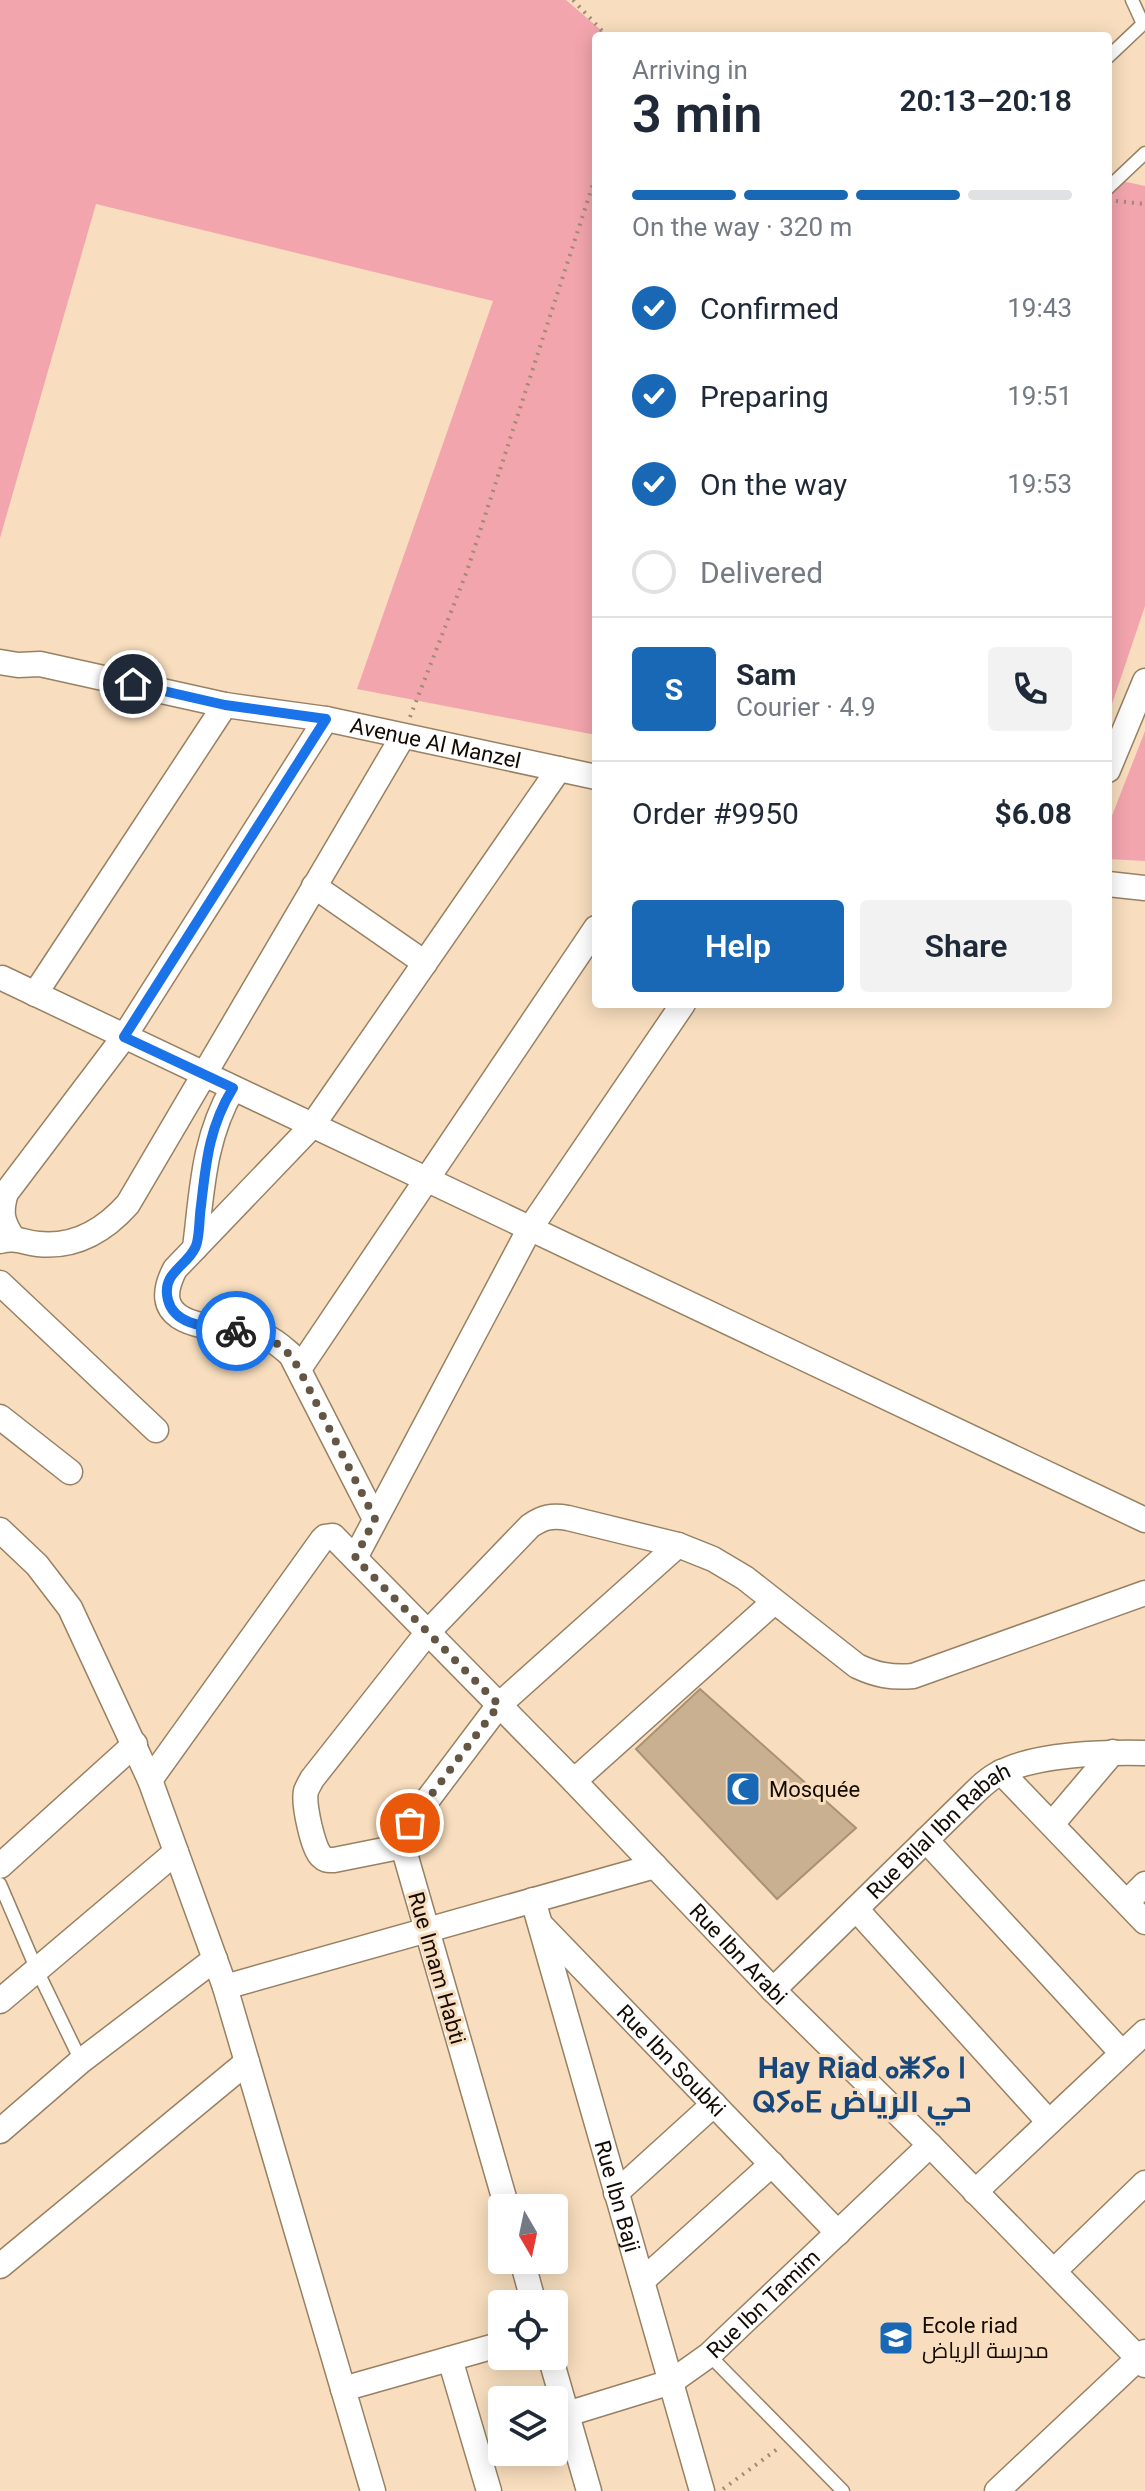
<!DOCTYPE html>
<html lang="en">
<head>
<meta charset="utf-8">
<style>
  :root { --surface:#fff; --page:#f2f2f3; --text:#1f2937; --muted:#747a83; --line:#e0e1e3; --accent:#1868b6 }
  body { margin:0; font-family:Roboto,Cairo,"Noto Sans Tifinagh",sans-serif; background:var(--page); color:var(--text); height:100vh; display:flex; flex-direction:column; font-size:30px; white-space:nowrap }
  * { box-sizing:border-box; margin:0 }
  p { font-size:26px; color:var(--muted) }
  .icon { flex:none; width:44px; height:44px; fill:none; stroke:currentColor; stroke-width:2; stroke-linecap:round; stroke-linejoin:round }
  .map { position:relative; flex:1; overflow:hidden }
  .details { position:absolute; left:592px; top:32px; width:520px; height:976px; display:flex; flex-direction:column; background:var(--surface); border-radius:8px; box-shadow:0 4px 20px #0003 }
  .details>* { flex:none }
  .needle { width:52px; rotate:171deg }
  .buttons { position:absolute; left:488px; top:2194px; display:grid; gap:16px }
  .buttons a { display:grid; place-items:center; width:80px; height:80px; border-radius:8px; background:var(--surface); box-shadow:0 4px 20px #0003; font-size:40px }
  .pin { position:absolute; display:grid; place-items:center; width:68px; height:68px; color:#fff; margin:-34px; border:4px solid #fff; border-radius:50%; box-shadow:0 2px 8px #0007 }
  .courier { position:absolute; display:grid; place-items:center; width:80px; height:80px; margin:-40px; border:6px solid #1a73e8; border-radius:50%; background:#fff; color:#222; box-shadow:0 2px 10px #0007 }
  .summary em { font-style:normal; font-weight:600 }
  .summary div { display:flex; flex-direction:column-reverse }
  .summary { display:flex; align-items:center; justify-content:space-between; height:136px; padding:0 40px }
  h1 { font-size:52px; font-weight:600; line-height:60px }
  .bar { display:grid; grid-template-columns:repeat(4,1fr); gap:12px 8px; align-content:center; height:96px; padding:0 40px }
  .bar i { height:10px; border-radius:6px; background:var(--line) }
  .bar .on { background:var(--accent) }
  .bar p { grid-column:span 4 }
  .line { display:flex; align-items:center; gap:20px; padding:0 40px; border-top:2px solid var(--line) }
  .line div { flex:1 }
  .round { display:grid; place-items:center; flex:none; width:84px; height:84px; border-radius:8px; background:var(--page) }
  ol { padding:0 40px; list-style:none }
  li { display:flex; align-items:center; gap:24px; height:88px }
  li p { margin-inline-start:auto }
  li .icon { padding:8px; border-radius:50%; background:var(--accent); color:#fff; stroke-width:4 }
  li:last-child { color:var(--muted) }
  li i { width:44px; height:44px; border:4px solid var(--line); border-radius:50% }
  .button { display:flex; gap:16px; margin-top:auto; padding:16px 40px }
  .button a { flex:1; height:92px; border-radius:8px; background:var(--accent); color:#fff; font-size:32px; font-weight:600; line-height:92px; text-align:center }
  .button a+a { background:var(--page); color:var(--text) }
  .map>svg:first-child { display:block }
  .green { fill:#f3a5ad }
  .building { fill:#c8b091; stroke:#a99173; stroke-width:2 }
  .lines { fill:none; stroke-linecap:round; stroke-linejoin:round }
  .service-casing { stroke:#988163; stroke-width:15 }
  .minor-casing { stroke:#988163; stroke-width:27 }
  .path { stroke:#9e8b74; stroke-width:4; stroke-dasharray:2 6; stroke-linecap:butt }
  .service { stroke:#fff; stroke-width:12 }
  .minor { stroke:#fff; stroke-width:24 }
  .done { stroke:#645644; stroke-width:8; stroke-dasharray:0 14.4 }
  .route { stroke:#1a73e8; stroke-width:10 }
  .labels { text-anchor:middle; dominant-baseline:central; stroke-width:6; stroke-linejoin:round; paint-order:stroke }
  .street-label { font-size:22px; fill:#140c03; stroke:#f8debe }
  .poi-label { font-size:22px; fill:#140c03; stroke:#f8debe; text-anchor:start }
  .district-label { font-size:30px; font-weight:bold; fill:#17477a; stroke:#f8debe }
</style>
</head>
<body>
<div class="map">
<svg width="1145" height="2491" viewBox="0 0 1145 2491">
  <rect width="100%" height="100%" fill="#f8debe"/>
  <path class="green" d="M0,0H566L608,36H596V735L357,689L493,301L96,204L0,538Z
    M1108,178L1145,186V606L1108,716Z
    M1145,731V861L1108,859V826Z"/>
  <path class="building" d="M700,1689L856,1828L777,1899L636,1749Z"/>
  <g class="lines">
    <defs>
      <path id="service" d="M1132,0L1143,24
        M1108,57L1145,22
        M1108,188L1145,153
        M0,1884L36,1968L81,2061
        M709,2355L843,2491"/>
      <g id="minor">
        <path id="s1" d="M0,662L18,665L40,664L225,705L326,719L596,777"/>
        <path d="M1108,770L1145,681"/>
        <path d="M1108,884L1145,888"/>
        <path d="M314,886L425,963"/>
        <path d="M2,978L1145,1520"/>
        <path d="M35,994L225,705"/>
        <path d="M13,1238C2,1222 0,1212 6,1193L124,1037L326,719"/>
        <path d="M0,1241C16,1237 22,1242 38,1244C75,1248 104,1231 128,1204L403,736"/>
        <path d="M195,1248C202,1192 203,1139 233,1088"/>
        <path d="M0,1283L156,1430"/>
        <path d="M299,1369L596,928"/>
        <path d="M0,1417L70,1472"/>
        <path d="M375,1519L291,1355C283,1348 276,1341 266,1337C231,1324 140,1336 175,1269L312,1126L559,769"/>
        <path d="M0,1530L37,1565L70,1608L150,1780L225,1987L373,2491"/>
        <path d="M355,1558L529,1230L683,1004"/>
        <path d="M1001,1772L1145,1922"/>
        <path id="s2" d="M150,1780L322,1540L325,1537L333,1536L574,1781L773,1990L930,2145L1145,2365"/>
        <path d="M574,1781L774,1602"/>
        <path d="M1052,1824L1113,1752"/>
        <path d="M926,1840L1122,2053"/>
        <path d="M404,1846L334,1860C328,1860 326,1861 321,1856C313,1849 303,1803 306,1791C307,1788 310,1783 312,1779L428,1632L530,1526C543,1517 552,1515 568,1518L678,1545L713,1559L745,1578L857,1666C876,1675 892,1678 913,1676L1145,1593"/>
        <path d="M0,1866L135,1744"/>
        <path id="s3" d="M533,1900L702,2491"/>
        <path d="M1127,1902L1145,1884"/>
        <path d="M856,1909L1049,2122"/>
        <path id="s4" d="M541,1925L838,2233"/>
        <path d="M225,1987L655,1866"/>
        <path id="s5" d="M773,1990L970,1797C979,1788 989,1778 1000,1773C1035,1754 1105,1752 1145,1753"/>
        <path d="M0,2001L176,1852"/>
        <path d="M0,2131L81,2061L215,1959"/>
        <path d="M975,2192L1145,2032"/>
        <path d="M616,2193L714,2104"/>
        <path d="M507,2208L406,1857L405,1834L410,1823L499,1705L678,1545"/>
        <path d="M522,2260L534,2304"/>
        <path d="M0,2266L247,2062"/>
        <path d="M1054,2271L1145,2183"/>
        <path d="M642,2281L772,2164"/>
        <path d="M550,2356L589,2491"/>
        <path d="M450,2359L489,2491"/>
        <path d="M343,2389L502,2344"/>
        <path id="s6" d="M567,2414L671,2382L709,2355L930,2145"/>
        <path d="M997,2491L1145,2352"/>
      </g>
    </defs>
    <use href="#service" class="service-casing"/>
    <use href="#minor" class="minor-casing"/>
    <path class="path" d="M573,0L607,36
      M1116,201L1145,204
      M410,717L467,571L596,175
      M723,2489L780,2447"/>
    <use href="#service" class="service"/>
    <use href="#minor" class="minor"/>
  </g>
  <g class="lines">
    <path class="done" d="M236,1331C268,1337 282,1340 299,1369L375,1519L355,1558L499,1705L410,1823"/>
    <path class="route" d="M133,684L225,705L326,719L124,1037L233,1088C209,1127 206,1162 201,1206C199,1216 200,1240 195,1248C186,1267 161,1273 168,1300C175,1328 214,1327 236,1331"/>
  </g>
  <defs>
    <symbol id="mosque-square" viewBox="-11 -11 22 22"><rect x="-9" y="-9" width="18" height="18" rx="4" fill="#1868b6" stroke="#f8debe"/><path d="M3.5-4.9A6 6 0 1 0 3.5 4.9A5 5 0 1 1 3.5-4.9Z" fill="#fff"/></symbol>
    <symbol id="school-square" viewBox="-11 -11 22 22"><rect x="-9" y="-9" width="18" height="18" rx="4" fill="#1868b6" stroke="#f8debe"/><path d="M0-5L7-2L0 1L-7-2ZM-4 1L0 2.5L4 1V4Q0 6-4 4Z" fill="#fff"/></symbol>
  </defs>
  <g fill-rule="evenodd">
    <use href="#mosque-square" x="723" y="1769" width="40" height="40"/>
    <use href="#school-square" x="876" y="2318" width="40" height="40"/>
  </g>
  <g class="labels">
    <g class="street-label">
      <text stroke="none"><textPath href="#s1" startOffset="444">Avenue Al Manzel</textPath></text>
      <text stroke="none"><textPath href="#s5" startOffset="230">Rue Bilal Ibn Rabah</textPath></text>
      <text stroke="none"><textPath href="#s2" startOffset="890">Rue Ibn Arabi</textPath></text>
      <text transform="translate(437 1968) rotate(74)">Rue Imam Habti</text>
      <text stroke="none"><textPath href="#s4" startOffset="188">Rue Ibn Soubki</textPath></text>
      <text stroke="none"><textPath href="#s3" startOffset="308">Rue Ibn Baji</textPath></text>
      <text stroke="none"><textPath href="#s6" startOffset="230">Rue Ibn Tamim</textPath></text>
    </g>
    <g class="poi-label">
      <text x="769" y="1789">Mosquée</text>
      <text x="922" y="2325">Ecole riad<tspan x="922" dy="25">مدرسة الرياض</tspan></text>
    </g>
    <g class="district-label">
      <text x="862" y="2067">Hay Riad ⴰⵥⵢⴰ ⵏ<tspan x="862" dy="34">ⵕⵢⴰⴹ حي الرياض</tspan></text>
    </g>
  </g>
</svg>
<div class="buttons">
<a><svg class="needle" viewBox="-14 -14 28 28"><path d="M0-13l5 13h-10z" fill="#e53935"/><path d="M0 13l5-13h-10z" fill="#747a83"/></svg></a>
<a><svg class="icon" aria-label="locate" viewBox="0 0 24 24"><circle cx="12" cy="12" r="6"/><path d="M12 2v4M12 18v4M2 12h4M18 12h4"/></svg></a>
<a><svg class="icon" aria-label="layers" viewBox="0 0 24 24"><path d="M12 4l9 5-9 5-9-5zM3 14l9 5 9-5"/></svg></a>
</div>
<div class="pin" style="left:410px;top:1823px;background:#ea580c"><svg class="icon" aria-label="bag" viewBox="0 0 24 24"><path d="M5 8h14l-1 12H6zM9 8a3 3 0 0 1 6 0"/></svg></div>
<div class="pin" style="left:133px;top:684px;background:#1f2937"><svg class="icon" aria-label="home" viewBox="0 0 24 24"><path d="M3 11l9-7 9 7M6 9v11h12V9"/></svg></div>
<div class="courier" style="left:236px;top:1331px"><svg class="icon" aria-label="bike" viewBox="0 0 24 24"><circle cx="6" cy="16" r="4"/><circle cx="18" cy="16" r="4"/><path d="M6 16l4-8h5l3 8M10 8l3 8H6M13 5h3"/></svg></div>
<section class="details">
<div class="summary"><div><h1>3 min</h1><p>Arriving in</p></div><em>20:13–20:18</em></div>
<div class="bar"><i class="on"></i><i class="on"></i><i class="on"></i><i></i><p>On the way · 320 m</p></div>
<ol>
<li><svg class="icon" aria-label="check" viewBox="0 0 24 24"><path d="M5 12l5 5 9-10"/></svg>Confirmed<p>19:43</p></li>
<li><svg class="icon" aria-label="check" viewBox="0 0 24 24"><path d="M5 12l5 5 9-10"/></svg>Preparing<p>19:51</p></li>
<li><svg class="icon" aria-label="check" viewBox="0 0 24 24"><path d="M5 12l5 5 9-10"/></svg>On the way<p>19:53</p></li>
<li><i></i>Delivered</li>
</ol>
<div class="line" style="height:144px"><b class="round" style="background:var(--accent);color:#fff">S</b><div><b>Sam</b><p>Courier · 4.9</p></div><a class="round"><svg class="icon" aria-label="phone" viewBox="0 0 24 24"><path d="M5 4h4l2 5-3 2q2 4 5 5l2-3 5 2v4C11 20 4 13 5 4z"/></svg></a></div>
<div class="line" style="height:104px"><div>Order #9950</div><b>$6.08</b></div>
<div class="button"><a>Help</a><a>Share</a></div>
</section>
</div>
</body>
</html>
